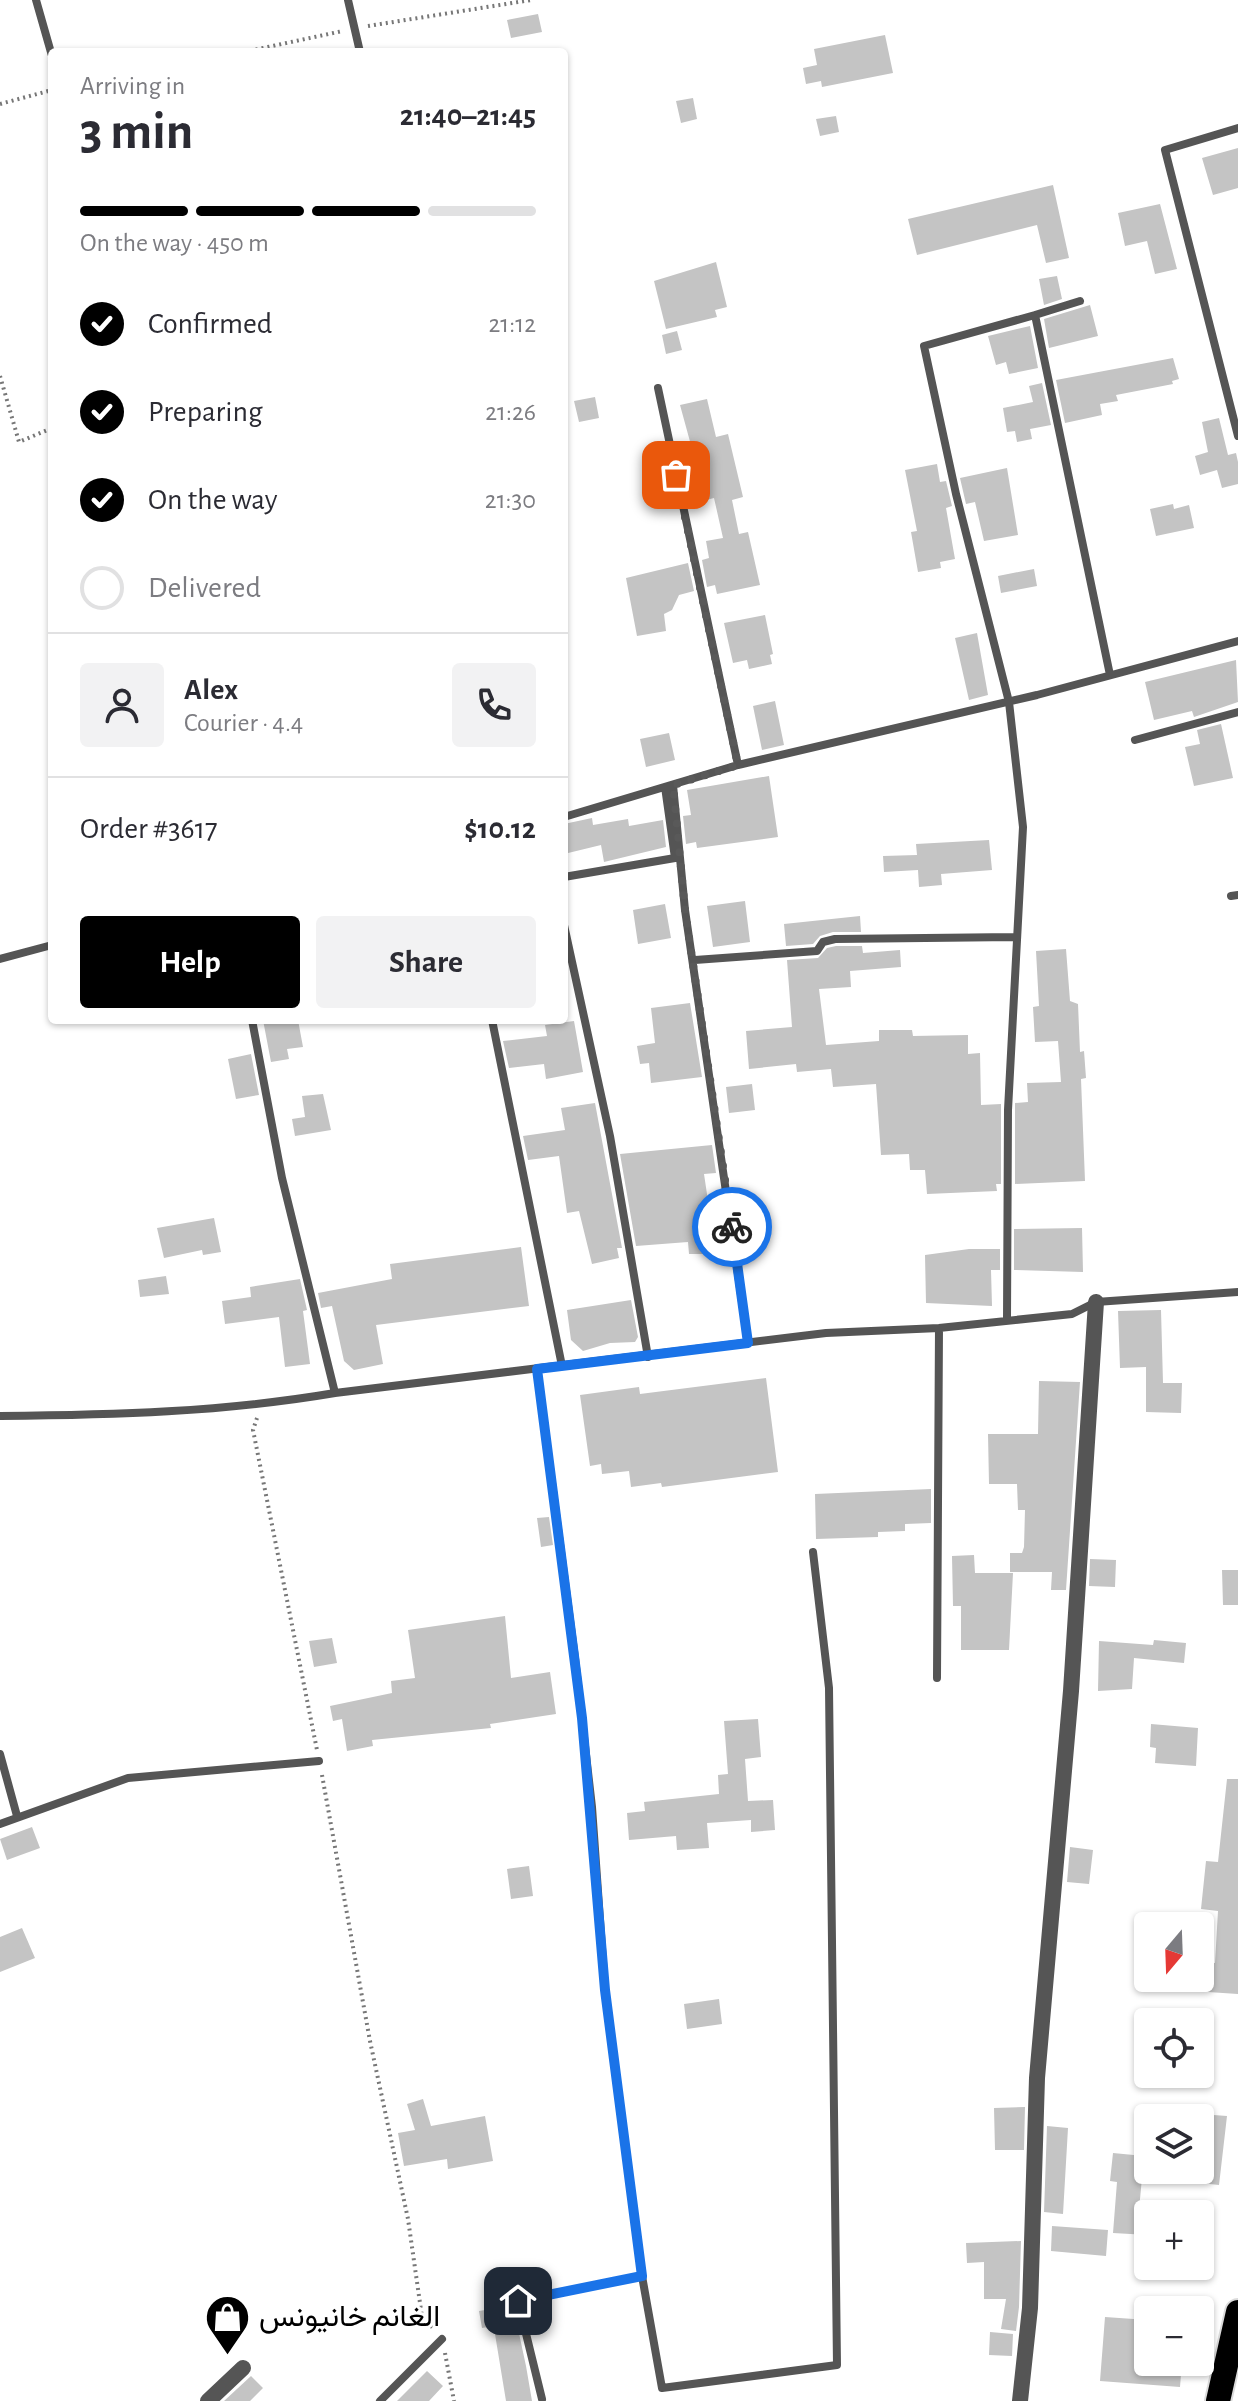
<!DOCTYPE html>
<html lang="en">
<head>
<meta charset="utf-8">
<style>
  :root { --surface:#fff; --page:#f2f2f3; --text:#2b2b33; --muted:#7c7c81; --line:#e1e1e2; --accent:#000 }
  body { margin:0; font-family:"Alegreya Sans",Vazirmatn,sans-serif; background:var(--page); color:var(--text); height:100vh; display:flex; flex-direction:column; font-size:30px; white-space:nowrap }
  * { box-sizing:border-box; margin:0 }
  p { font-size:26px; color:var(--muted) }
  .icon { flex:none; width:44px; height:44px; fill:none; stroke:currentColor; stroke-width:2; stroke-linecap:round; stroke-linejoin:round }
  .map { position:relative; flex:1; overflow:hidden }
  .side { position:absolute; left:48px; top:48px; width:520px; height:976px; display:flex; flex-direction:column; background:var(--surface); border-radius:8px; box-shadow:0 2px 6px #0004 }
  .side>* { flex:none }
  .needle { width:52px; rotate:199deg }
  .fabs { position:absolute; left:1134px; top:1912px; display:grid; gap:16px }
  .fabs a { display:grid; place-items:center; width:80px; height:80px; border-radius:8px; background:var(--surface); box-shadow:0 2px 6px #0004; font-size:40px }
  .pin { position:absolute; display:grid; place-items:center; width:68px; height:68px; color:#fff; margin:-34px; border-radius:16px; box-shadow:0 4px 12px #0006 }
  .courier { position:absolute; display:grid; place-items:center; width:80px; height:80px; margin:-40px; border:6px solid #1a73e8; border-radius:50%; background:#fff; color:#222; box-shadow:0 2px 10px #0007 }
  .summary em { font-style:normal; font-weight:700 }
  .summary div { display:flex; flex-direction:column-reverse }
  .summary { display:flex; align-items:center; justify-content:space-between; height:136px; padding:0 32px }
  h1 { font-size:52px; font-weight:700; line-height:60px }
  .bar { display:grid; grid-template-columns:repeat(4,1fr); gap:12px 8px; align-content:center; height:96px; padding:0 32px }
  .bar i { height:10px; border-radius:6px; background:var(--line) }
  .bar .selected { background:var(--accent) }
  .bar p { grid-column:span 4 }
  .line { display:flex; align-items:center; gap:20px; padding:0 32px; border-top:2px solid var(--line) }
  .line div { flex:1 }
  .round { display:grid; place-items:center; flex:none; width:84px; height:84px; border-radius:8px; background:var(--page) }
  ol { padding:0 32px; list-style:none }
  li { display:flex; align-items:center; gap:24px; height:88px }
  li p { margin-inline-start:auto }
  li .icon { padding:8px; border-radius:50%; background:var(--accent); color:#fff; stroke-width:4 }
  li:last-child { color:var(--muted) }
  li i { width:44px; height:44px; border:4px solid var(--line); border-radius:50% }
  .cta { display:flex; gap:16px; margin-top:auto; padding:16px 32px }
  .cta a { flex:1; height:92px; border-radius:8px; background:var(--accent); color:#fff; font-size:32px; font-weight:700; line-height:92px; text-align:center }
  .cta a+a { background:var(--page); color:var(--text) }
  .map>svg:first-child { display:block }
  .building { fill:#c4c4c4 }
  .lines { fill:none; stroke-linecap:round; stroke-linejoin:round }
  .highway-casing { stroke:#dbdbdb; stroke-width:28 }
  .path { stroke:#777; stroke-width:4; stroke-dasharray:2 4; stroke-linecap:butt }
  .lane { stroke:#555; stroke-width:8 }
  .street { stroke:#555; stroke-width:16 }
  .highway { stroke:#000; stroke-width:24 }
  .done { stroke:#595959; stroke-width:8; stroke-dasharray:0 14.4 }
  .route { stroke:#1a73e8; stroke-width:10 }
  .labels { text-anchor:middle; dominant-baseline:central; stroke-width:6; stroke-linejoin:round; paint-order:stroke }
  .poi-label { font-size:30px; fill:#000; stroke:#fff; text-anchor:start }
</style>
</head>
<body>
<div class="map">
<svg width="1238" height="2401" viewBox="0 0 1238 2401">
  <rect width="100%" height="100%" fill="#fff"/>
  <path class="building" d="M538,14L542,32L511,38L507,20Z
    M885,35L893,73L822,87L821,81L806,84L803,68L817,65L814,49Z
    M693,98L697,119L681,123L676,101Z
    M836,116L839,132L820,136L816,119Z
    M1238,148V188L1213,195L1202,158Z
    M1053,185L1069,258L1046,263L1037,225L917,255L908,219Z
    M1160,204L1177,269L1155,274L1147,241L1125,246L1118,213Z
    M716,262L727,307L715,310L717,317L666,329L654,281Z
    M1057,276L1062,299L1044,305L1039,279Z
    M1090,305L1098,336L1049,348L1044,319Z
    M1030,326L1038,368L1009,374L1006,362L996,365L988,336Z
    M677,331L682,350L666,354L662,335Z
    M1173,358L1179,379L1172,381L1173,384L1116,395L1118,401L1100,404L1102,415L1065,423L1056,380Z
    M1042,383L1051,425L1030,429L1032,439L1017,442L1015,431L1007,432L1003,408L1033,402L1029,386Z
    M595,397L599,418L579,422L574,401Z
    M707,399L716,437L728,434L743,497L732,500L739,534L748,532L760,585L717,594L715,585L707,587L702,560L709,558L706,541L723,538L714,498L706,500L680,405Z
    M1219,418L1228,455L1236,453L1238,462V484L1222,488L1217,470L1200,475L1195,456L1208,452L1202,422Z
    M937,464L940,482L946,481L952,506L946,508L955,559L940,562L941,568L918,572L911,532L917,531L905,470Z
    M1007,468L1018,535L984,541L975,502L966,504L960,478Z
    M1173,504L1174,509L1189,505L1194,528L1156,536L1150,509Z
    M688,563L694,591L679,595L672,610L664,614L666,631L637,636L626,578Z
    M1034,569L1037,586L1001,593L998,576Z
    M765,615L773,654L770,655L772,664L749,669L747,660L733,663L724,623Z
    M977,633L988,695L969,700L955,638Z
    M1236,660L1238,702L1194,717L1192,711L1154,720L1145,682Z
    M775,701L784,745L762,750L753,706Z
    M1221,724L1233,778L1194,786L1185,747L1200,744L1197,730Z
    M669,733L675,760L646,767L640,739Z
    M769,776L778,837L697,848L696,842L686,844L683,816L691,815L687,790Z
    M592,818L593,825L628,819L629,826L663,820L666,847L604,862L601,845L564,854V824Z
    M989,840L992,870L941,874L942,885L919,887L918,870L884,872L883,856L917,855L916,844Z
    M745,901L750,942L713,947L707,906Z
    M665,904L671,938L638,944L633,910Z
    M860,916L861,932H833L820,936L813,944L786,946L784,924Z
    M836,946H862L863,953L900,950L901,967L850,971L851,987L819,989L826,1045L879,1041V1030H912L913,1036L968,1035V1054L980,1053L981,1105L1001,1104V1184H996L997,1191L927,1194L925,1170H910L909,1154L881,1155L876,1084L833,1087L831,1069L797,1072L796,1064L749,1069L746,1031L792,1027L787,960L818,958L827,948Z
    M1066,949L1070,1001L1078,1004L1080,1052L1084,1051L1086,1078L1081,1079L1085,1181L1015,1184V1103L1028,1102L1027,1083L1061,1082L1058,1041L1035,1042L1033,1007L1039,1006L1036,951Z
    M690,1003L702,1077L651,1083L649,1063L640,1064L637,1046L655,1043L651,1008Z
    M263,1020H298L303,1047L287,1049L289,1059L271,1062Z
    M574,1021L583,1072L546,1079L544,1064L509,1068L503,1041L547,1036L545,1025Z
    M251,1054L259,1095L236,1099L228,1059Z
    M752,1084L755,1110L729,1113L726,1087Z
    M323,1094L331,1130L295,1136L292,1119L305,1117L302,1096Z
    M595,1103L622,1248H617L619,1258L592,1264L579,1211L567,1213L559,1156L528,1160L523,1136L565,1130L561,1108Z
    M712,1145L716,1173L704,1174L710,1214L722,1212L728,1254H689L688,1242L636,1246L620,1154Z
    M214,1218L221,1252L203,1255L202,1250L164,1258L157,1228Z
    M1082,1228L1083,1272L1014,1270V1229Z
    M521,1247L529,1306L376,1325L383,1364L354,1370L344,1361L332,1306L321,1308L318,1293L392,1279L390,1264Z
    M969,1249H1000V1270H991L992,1306L926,1303L925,1255Z
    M166,1276L169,1294L140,1297L138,1280Z
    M300,1279L307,1310L303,1311L310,1364L285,1367L279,1317L225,1324L222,1301L251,1297L250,1287Z
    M631,1300L638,1337L635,1342L610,1343L583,1351L571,1340L567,1310Z
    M1161,1310L1163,1383H1182L1181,1413L1146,1412V1367L1120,1368L1118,1311Z
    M766,1378L778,1472L662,1487L661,1483L631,1487L629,1471L602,1474L601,1464L590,1466L580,1395L639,1387L640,1394Z
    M1039,1381L1080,1382L1066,1590H1051L1052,1572H1010V1553H1022L1024,1547L1025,1510H1018L1017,1484H989L988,1434H1038Z
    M931,1489V1523L905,1524V1531L878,1532V1537L816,1539L815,1494Z
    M549,1517L553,1545L541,1547L537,1518Z
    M974,1555L975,1573H1013L1009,1650H961V1606H953L952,1556Z
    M1090,1559L1116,1560L1115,1587L1089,1586Z
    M1222,1570H1238V1605H1223Z
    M505,1616L511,1678L550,1672L556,1714L490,1724L491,1728L372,1740L373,1746L347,1751L342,1719L333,1721L330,1706L392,1693L391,1681L415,1678L408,1630Z
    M332,1638L337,1663L314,1667L309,1641Z
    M1154,1640L1186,1643L1184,1663L1134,1658L1132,1689L1098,1691L1099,1641L1153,1645Z
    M758,1719L761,1757L745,1759L748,1801L773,1800L775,1830L751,1832V1820L707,1823L709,1848L677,1850L676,1836L629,1840L627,1813L645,1811L644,1802L719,1794L718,1775L728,1774L724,1721Z
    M1151,1724L1198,1728L1196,1766L1155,1763L1156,1748L1150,1747Z
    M1227,1779H1238V1994L1208,1992V1988L1200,1987V1962L1215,1963L1218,1911L1201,1909L1206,1861L1218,1862Z
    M32,1827L40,1848L7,1860L0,1839Z
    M1070,1847L1093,1850L1089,1884L1067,1882Z
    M529,1866L533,1896L511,1899L507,1869Z
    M22,1928L35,1958L0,1972V1937Z
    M719,1999L722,2024L687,2029L684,2004Z
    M423,2099L431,2126L485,2116L493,2161L448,2169L447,2159L404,2166L398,2133L415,2130L407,2104Z
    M1025,2107L1024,2150H995L994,2108Z
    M1200,2114L1227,2116L1219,2185L1200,2183Z
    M1047,2126L1068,2128L1063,2214L1044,2212Z
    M1113,2153L1144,2156L1139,2210H1148V2235L1113,2233L1117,2182L1110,2181Z
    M1052,2226L1108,2230L1106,2256L1051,2251Z
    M1021,2241L1019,2307L1016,2331L1001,2329L1006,2299H984V2262L967,2263L966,2243Z
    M503,2307L505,2324L482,2328L479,2311Z
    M1105,2317L1148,2320V2362H1182L1180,2387L1100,2381Z
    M517,2324L526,2366L532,2401H506L494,2328Z
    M990,2332L1013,2334L1012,2356L989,2355Z
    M427,2371L443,2386L429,2401H397Z
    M251,2376L263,2388L250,2401H224Z"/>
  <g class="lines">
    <defs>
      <path id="highway" d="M1218,2401L1238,2312"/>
    </defs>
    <use href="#highway" class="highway-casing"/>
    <path class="path" d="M368,26L531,0
      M244,52L343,31
      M0,104L52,90
      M0,376L19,442L52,428
      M257,1418L253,1430L317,1750
      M322,1775L370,2041L408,2219L422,2317L433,2328
      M445,2353L454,2401"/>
    <path class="lane" d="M36,0L52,56
      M348,0L360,52
      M1238,128L1165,150L1238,436
      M1080,301L1035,315L1110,675
      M658,388L738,765
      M1135,740L1238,712
      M673,785L685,910L748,1343
      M564,817L738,765L1037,695L1238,641
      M564,877L675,858L665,787
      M1231,896L1238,895
      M564,925L610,1136L648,1357
      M0,959L52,945
      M695,960L817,951L823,942L835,939L1015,937
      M252,1020L282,1178L335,1393
      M492,1020L562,1366
      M1007,1320L1008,1110L1023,827L1009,702L956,494L924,346L1035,315
      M537,1369L575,1658L592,1807L605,1990L642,2276L518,2301L542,2399
      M0,1416C113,1415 223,1412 335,1393L826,1333L939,1328L1072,1314L1096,1302L1238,1292
      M937,1678L939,1328
      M0,1754L17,1816
      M0,1824L128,1778L319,1761
      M642,2276L662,2388L837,2365L829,1688L813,1552
      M380,2401L442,2339"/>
    <path class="street" d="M208,2401L243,2368
      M1020,2401L1030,2308L1037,2078L1071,1691L1096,1302"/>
    <use href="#highway" class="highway"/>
  </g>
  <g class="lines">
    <path class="done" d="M676,475L738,765L673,785L685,910L732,1227"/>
    <path class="route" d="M518,2301L642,2276L605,1990L582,1718L537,1369L748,1343L732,1227"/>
  </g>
  <defs>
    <symbol id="shop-pin" viewBox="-11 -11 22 30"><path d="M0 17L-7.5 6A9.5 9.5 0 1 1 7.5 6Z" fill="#000" stroke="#fff"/><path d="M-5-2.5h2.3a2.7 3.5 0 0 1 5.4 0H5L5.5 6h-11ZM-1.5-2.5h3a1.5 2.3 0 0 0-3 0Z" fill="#fff"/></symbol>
  </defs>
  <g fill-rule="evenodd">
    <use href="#shop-pin" x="202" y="2292" width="51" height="69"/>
  </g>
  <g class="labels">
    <g class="poi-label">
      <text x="259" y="2317">الغانم خانيونس</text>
    </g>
  </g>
</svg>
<div class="fabs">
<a><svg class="needle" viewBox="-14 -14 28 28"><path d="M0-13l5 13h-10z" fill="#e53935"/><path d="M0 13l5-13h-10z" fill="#7c7c81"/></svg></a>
<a><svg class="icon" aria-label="locate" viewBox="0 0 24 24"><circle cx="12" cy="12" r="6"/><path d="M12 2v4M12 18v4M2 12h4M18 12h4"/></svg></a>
<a><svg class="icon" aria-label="layers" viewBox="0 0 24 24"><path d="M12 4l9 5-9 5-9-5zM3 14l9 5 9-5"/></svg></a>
<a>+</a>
<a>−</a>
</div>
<div class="pin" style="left:676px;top:475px;background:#ea580c"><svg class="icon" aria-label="bag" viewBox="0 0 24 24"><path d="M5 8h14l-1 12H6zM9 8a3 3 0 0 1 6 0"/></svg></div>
<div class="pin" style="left:518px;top:2301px;background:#1f2937"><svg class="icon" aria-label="home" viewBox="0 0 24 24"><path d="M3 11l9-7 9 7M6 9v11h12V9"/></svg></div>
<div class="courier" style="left:732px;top:1227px"><svg class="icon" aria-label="bike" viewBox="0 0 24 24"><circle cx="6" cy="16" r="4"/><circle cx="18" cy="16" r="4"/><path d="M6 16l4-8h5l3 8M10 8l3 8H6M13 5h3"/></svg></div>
<section class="side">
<div class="summary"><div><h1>3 min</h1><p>Arriving in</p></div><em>21:40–21:45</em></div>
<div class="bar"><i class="selected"></i><i class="selected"></i><i class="selected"></i><i></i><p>On the way · 450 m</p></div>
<ol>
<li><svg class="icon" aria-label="check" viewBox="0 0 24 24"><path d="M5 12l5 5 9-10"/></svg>Confirmed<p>21:12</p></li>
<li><svg class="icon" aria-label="check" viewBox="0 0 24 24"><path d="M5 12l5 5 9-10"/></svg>Preparing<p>21:26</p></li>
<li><svg class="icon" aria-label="check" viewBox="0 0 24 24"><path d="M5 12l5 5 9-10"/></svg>On the way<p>21:30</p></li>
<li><i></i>Delivered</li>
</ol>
<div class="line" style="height:144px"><a class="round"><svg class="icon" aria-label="person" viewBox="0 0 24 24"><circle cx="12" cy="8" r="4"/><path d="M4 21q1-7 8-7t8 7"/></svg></a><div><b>Alex</b><p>Courier · 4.4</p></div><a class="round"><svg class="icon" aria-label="phone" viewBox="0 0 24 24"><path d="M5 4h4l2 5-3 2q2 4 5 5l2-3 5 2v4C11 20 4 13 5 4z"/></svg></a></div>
<div class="line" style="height:104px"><div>Order #3617</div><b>$10.12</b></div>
<div class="cta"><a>Help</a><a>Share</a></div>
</section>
</div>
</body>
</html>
